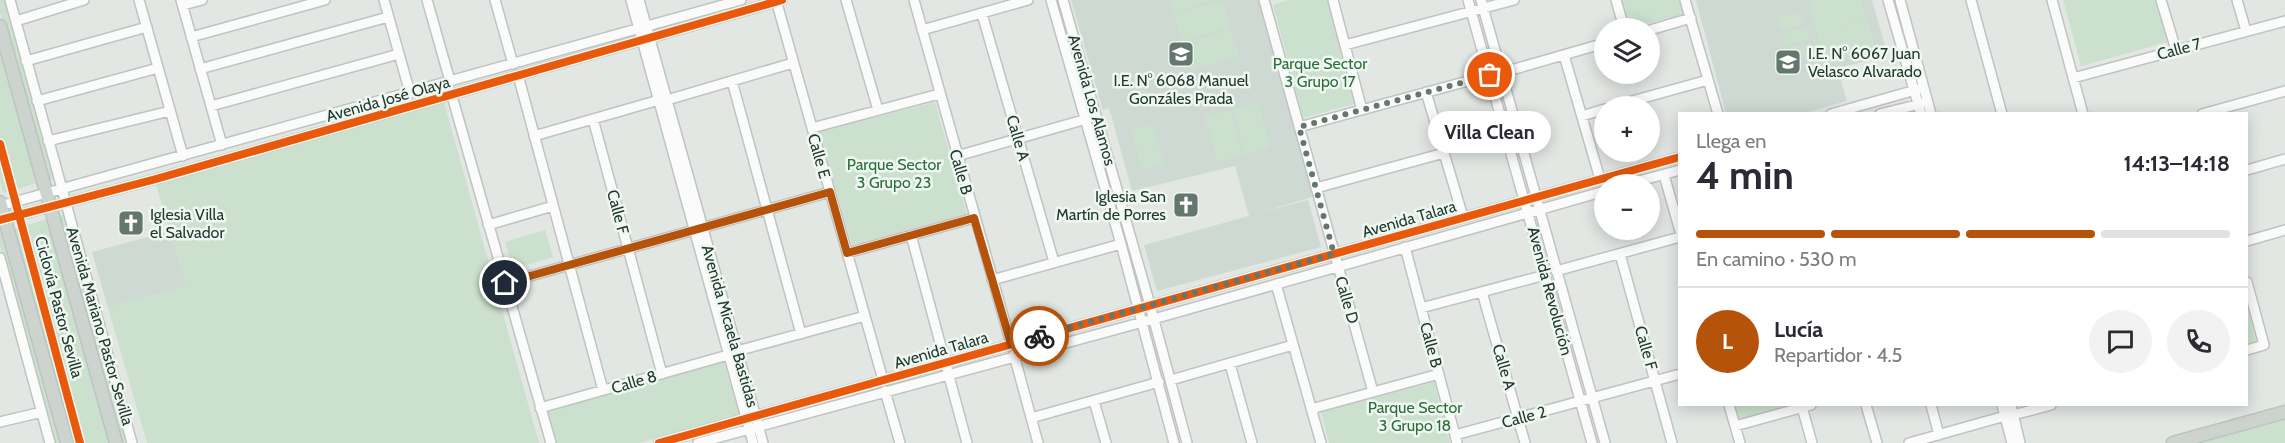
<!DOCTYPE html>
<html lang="es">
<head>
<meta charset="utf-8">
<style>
  :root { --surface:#fff; --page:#f2f2f3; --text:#2b2b33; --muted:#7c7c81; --line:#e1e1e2; --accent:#b45309 }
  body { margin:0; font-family:Cabin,sans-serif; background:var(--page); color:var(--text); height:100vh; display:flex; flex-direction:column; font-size:22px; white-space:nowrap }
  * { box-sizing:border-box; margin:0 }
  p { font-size:20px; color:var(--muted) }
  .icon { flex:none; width:33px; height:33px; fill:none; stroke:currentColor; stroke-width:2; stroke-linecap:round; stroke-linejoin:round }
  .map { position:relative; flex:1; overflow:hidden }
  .details { position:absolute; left:1678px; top:112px; width:570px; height:294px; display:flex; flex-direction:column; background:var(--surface); border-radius:0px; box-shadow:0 3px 15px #0003 }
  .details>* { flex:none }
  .fabs { position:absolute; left:1594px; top:18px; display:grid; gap:12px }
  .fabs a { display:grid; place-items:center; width:66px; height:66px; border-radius:50%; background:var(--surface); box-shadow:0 3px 15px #0003; font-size:30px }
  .pin { position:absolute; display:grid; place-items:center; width:51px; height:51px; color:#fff; margin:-26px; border:3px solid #fff; border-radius:50%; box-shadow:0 2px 6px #0007 }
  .courier { position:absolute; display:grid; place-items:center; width:60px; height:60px; margin:-30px; border:4px solid #b45309; border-radius:50%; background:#fff; color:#222; box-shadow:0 2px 8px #0007 }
  .bubble { position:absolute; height:42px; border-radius:21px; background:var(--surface); box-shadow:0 3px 15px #0003; font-size:20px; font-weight:800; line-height:42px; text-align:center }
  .overview em { font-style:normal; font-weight:800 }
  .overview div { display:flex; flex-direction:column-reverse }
  .overview { display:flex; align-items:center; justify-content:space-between; height:102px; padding:0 18px }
  h1 { font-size:39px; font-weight:800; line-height:45px }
  .bar { display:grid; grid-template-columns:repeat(4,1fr); gap:9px 6px; align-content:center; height:72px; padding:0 18px }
  .bar i { height:8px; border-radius:4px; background:var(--line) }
  .bar .on { background:var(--accent) }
  .bar p { grid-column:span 4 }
  .line { display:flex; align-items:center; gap:15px; padding:0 18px; border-top:2px solid var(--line) }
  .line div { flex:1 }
  .round { display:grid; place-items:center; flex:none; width:63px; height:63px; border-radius:32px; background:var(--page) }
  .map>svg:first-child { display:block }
  .built { fill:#cfd9d3 }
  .green { fill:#cbe1cd }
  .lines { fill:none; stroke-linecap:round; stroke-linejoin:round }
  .minor-casing { stroke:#bfc4c1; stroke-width:12 }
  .major-casing { stroke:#bbc4c0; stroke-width:15 }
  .minor { stroke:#fbfbfb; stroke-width:9 }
  .major { stroke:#cdd4d0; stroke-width:12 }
  .cycleway-casing { stroke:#f0f7f2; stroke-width:11 }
  .cycleway { stroke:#e8590c; stroke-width:8 }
  .done { stroke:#64776e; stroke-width:6; stroke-dasharray:0 10.8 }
  .route { stroke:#b45309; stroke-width:8 }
  .labels { text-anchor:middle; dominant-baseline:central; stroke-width:5; stroke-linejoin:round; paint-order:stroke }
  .street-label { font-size:16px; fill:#203a2e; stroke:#f0f7f2 }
  .poi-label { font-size:16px; fill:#203a2e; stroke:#f0f7f2; text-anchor:start }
  .park-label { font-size:16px; fill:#2b7038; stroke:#f0f7f2 }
</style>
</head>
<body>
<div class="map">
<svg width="2285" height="443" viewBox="0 0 2285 443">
  <rect width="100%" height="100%" fill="#e2e7e4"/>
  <path class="built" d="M1071,0H1260L1316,196L1261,212L1308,200L1321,247L1157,291L1144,245L1249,216L1235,166L1132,191L1109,108L1103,110Z
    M1696,0H1872L1888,56L1837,68L1847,101L1801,114H1726Z
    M170,231L187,286L108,308L92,252Z"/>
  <path class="green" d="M0,0H6L56,178L46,181L0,12Z
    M1170,0H1215L1174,12Z
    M1222,0L1230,27L1183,41L1174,14Z
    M1288,0H1329L1358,103L1303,118L1273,5Z
    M1621,0H1681L1685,14L1629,28Z
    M1813,0H1861L1866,19L1820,31L1867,20L1876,50L1826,64L1808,1Z
    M2063,0H2159L2171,41L2081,66Z
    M1801,12L1804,24L1781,30L1778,18Z
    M1806,28L1809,40L1786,45L1783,34Z
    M1230,30L1239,56L1191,70L1183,43Z
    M1810,43L1813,55L1790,60L1787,49Z
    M0,49L38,183L3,193L0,182Z
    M444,102L539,443H147L108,308L187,286L156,185Z
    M935,102L967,214L852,245L819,132Z
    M1258,103L1270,148L1245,155L1233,110Z
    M1230,110L1243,155L1218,162L1205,117Z
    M1153,124L1163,164L1142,170L1132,129Z
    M65,214L129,443H119L56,217Z
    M47,219L109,443H73L12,230Z
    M545,230L553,257L513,269L505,242Z
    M3,231L61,443H54L0,247V232Z
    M2247,305L2256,341L2247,343Z
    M724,361L739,415L640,443H555L546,411Z
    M1434,382L1450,443H1329L1321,412Z
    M1734,405H1795L1738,422Z
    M2285,417V443H2192Z"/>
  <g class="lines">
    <defs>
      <path id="minor" d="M10,0L132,443
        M139,0L183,156
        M181,0L222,145
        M384,0L410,93
        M427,0L450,81
        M495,0L513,64
        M631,0L753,443
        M639,0L763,443
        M776,0L883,380
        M846,0L878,110
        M914,0L1011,344
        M1051,0L1121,244L1174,443
        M1063,0L1150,305L1187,443
        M1264,0L1373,392
        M1333,0L1362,110
        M1468,0L1592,443
        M1481,0L1605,443
        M1616,0L1624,28
        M1685,0L1718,114
        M1888,0L1921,114
        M1900,0L1931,114
        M1971,0L2002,114
        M2052,0L2083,114
        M2161,0L2176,50
        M2237,0L2246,31
        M183,5L202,0
        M982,14L1054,262
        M16,21L84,0
        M922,30L1028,0
        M1650,30L1691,18
        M191,37L325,0
        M1345,45L1514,0
        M1564,55L1600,179
        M26,61L147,27
        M200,69L388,17
        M1501,73L1605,43
        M518,75L603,390
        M2073,78L2285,21
        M732,81L801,334
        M1426,92L1463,217
        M452,96L551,443
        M667,100L793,63
        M37,101L158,68
        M211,106L399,54
        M1614,106L1708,80
        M1831,114L1919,89
        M1880,114L1924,103
        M2202,114L2285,91
        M1582,116L1605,109
        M593,119L662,374
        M1299,127L1490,75
        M812,128L939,94
        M534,136L659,100
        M48,141L170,111
        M957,156L1090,118
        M2247,170L2285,159
        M1664,175L1680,231
        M1628,184L1680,170
        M1316,188L1444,153
        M0,206L741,0
        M0,220L156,179L782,0
        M488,225L553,206
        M911,235L967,443
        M2247,241L2285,230
        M1405,247L1457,443
        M847,253L974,218
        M1620,254L1672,443
        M0,258L50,443
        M1556,271L1680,237
        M992,280L1121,244
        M2247,282L2264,345L2247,350
        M505,283L830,192
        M1276,284L1321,443
        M1482,292L1525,443
        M1421,308L1545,275
        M737,351L865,316
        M1014,355L1038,443
        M1230,364L1252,443
        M1171,380L1293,345
        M885,391L900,443
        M1094,401L1106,443
        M1729,405L1740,443
        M1866,405L1877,443
        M1931,405L1939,435
        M2002,405L2012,443
        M2011,405L2020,443
        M1802,407L1812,443
        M540,408L728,355
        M1311,409L1439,374
        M2013,415L2051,405
        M1031,418L1159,382
        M0,422L42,412
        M1735,426L1811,405
        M1455,435L1680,374
        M659,443L1680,157
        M698,443L1143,322L1605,191
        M1909,443L2005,416"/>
      <path id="major" d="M0,26L116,443
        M0,202L67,443
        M2173,443L2285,412"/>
    </defs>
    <use href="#minor" class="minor-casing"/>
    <use href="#major" class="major-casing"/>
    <use href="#minor" class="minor"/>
    <use href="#major" class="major"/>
    <defs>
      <path id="cycleway" d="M0,144L80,443
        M0,220L156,179L782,0
        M659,443L1680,157"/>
    </defs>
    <use href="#cycleway" class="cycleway-casing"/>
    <use href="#cycleway" class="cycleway"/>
  </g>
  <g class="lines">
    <path class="done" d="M1039,336L1334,254L1299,127L1490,75"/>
    <path class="route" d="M505,283L830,192L847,253L974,218L1011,344L1039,336"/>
  </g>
  <defs>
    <symbol id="school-square" viewBox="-11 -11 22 22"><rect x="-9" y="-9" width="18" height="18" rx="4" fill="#64776e" stroke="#f0f7f2"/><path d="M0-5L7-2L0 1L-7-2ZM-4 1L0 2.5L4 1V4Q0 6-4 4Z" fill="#fff"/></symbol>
    <symbol id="church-square" viewBox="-11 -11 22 22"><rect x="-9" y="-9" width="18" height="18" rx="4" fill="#64776e" stroke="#f0f7f2"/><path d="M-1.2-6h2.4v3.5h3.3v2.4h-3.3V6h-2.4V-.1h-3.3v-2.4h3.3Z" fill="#fff"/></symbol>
  </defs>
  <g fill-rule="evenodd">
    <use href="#school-square" x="1166" y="39" width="30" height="30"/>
    <use href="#school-square" x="1773" y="47" width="30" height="30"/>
    <use href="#church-square" x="1171" y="190" width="30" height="30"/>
    <use href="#church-square" x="116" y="208" width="30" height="30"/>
  </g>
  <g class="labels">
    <g class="street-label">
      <text transform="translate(2179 49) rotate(-15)">Calle 7</text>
      <text transform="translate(388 99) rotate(-16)">Avenida José Olaya</text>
      <text transform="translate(1092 100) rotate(74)">Avenida Los Alamos</text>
      <text transform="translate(1018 138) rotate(74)">Calle A</text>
      <text transform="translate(819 156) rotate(74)">Calle E</text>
      <text transform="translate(961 172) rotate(74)">Calle B</text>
      <text transform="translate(618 212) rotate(75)">Calle F</text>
      <text transform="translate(1409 219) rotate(-16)">Avenida Talara</text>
      <text transform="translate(1550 291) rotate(75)">Avenida Revolución</text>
      <text transform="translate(1347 300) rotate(74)">Calle D</text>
      <text transform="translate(59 307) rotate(75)">Ciclovía Pastor Sevilla</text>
      <text transform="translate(100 326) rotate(74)">Avenida Mariano Pastor Sevilla</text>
      <text transform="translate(730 326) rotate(74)">Avenida Micaela Bastidas</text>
      <text transform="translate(1431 345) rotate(75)">Calle B</text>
      <text transform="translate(1646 348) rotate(74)">Calle F</text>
      <text transform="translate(941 350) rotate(-16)">Avenida Talara</text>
      <text transform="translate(1504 367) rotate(74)">Calle A</text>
      <text transform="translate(634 382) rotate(-16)">Calle 8</text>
      <text transform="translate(1524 417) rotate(-15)">Calle 2</text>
    </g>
    <g class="poi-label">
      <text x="1808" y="53">I.E. N° 6067 Juan<tspan x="1808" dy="18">Velasco Alvarado</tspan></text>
      <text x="1181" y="80" text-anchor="middle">I.E. N° 6068 Manuel<tspan x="1181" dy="18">Gonzáles Prada</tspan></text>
      <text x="1166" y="196" text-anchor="end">Iglesia San<tspan x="1166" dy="18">Martín de Porres</tspan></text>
      <text x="150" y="214">Iglesia Villa<tspan x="150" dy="18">el Salvador</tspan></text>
    </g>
    <g class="park-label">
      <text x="1320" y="63">Parque Sector<tspan x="1320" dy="18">3 Grupo 17</tspan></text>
      <text x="894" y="164">Parque Sector<tspan x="894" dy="18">3 Grupo 23</tspan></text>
      <text x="1415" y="407">Parque Sector<tspan x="1415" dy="18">3 Grupo 18</tspan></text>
    </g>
  </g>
</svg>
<div class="fabs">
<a><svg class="icon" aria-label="layers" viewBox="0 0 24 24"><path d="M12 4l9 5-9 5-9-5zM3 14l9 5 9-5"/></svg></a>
<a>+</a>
<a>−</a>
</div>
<div class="pin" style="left:1490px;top:75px;background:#ea580c"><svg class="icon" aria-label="bag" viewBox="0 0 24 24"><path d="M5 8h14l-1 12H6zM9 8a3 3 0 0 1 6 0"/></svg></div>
<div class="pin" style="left:505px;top:283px;background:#1f2937"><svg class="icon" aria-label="home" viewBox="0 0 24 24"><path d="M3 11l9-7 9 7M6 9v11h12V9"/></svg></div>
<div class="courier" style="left:1039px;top:336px"><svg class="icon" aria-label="bike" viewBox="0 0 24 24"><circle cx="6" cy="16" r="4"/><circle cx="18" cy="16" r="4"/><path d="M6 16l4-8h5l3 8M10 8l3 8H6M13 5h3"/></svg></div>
<div class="bubble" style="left:1428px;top:111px;width:123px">Villa Clean</div>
<section class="details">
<div class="overview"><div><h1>4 min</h1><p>Llega en</p></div><em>14:13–14:18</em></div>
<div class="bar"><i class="on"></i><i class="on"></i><i class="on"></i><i></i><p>En camino · 530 m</p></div>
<div class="line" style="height:108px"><b class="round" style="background:var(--accent);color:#fff">L</b><div><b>Lucía</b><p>Repartidor · 4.5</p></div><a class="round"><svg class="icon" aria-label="chat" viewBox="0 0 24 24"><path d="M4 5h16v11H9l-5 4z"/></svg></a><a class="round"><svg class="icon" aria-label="phone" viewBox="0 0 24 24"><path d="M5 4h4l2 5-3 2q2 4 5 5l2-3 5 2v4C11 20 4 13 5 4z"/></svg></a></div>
</section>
</div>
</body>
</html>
